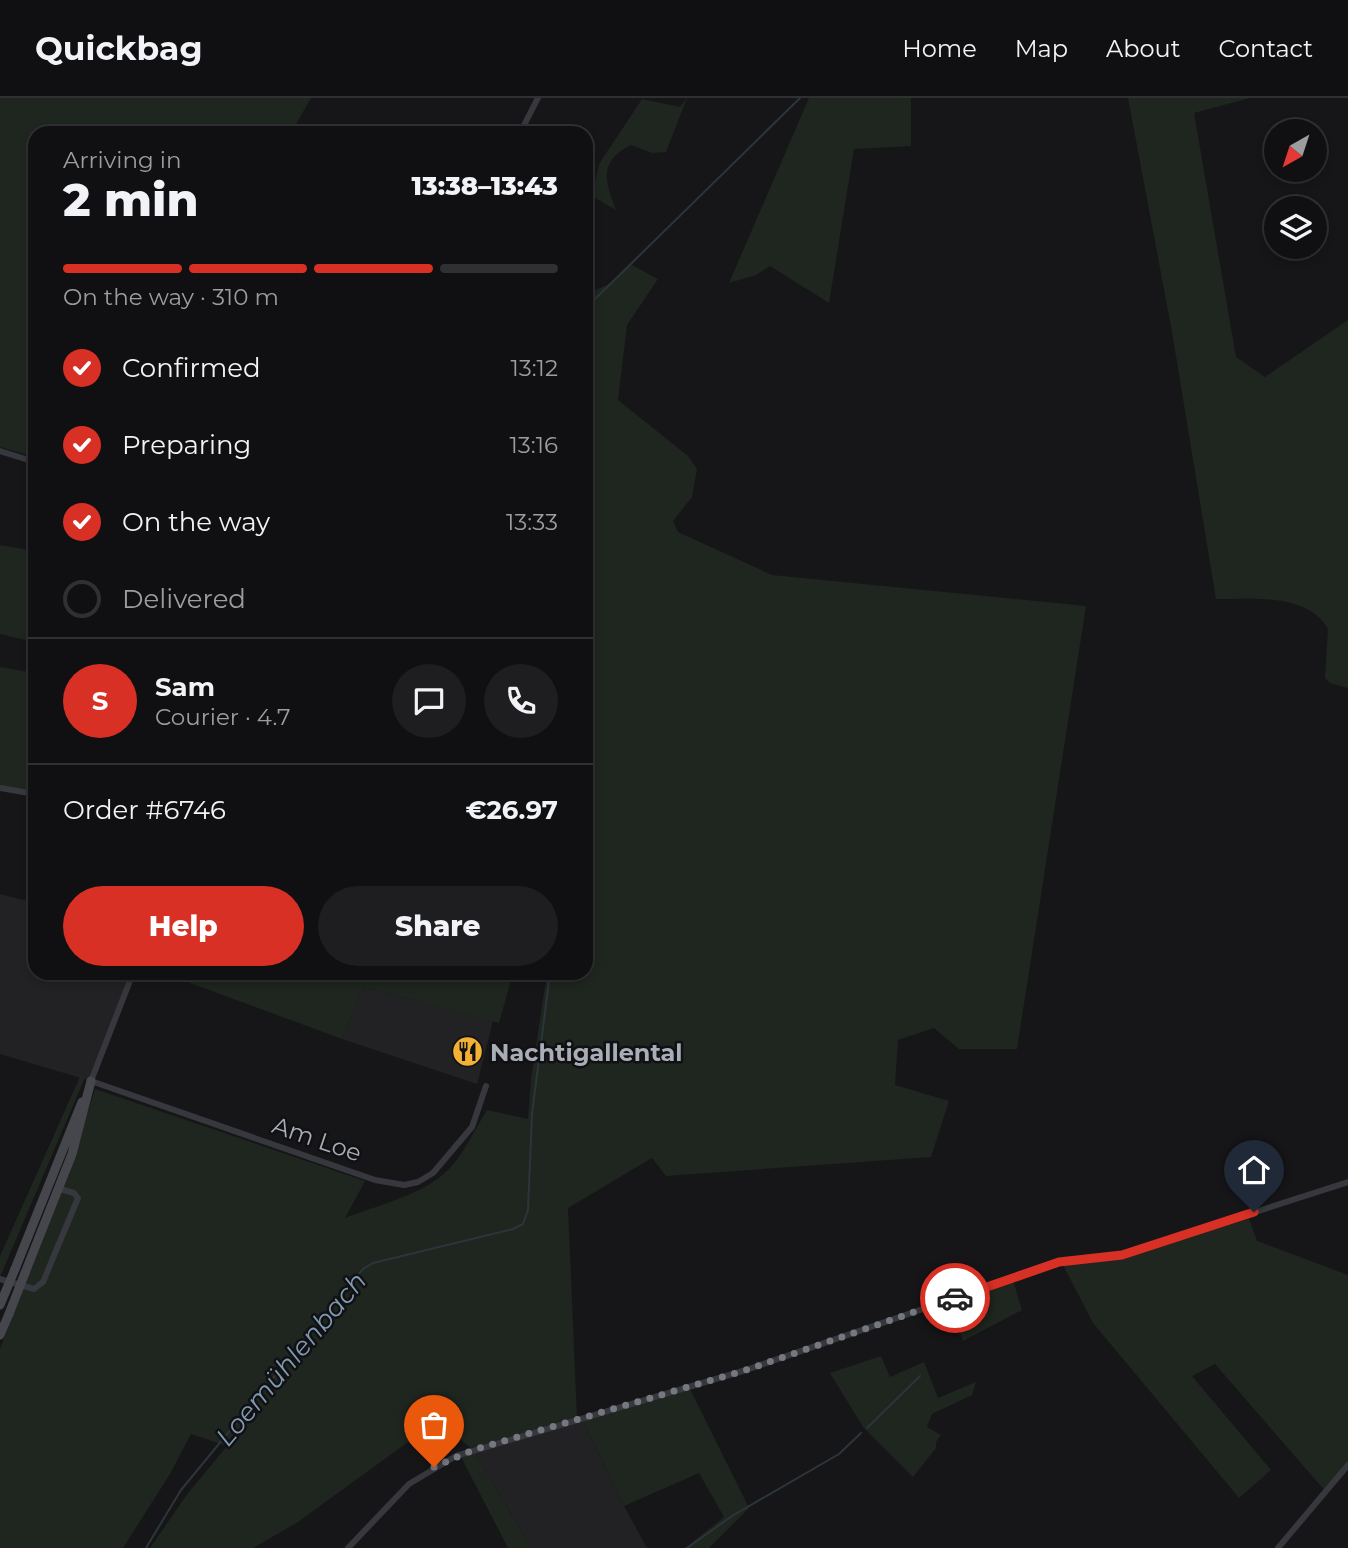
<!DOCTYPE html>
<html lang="en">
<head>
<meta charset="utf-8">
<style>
  :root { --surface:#101012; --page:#1e1e20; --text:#f1f3f6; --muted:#9c9d9f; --line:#303032; --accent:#d93025 }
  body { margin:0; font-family:Montserrat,sans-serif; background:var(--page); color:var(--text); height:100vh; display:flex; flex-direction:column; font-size:26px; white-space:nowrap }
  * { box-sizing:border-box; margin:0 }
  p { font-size:23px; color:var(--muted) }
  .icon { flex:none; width:38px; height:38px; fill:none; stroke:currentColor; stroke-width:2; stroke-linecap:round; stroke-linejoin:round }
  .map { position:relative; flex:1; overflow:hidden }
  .details { position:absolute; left:28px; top:28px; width:565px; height:854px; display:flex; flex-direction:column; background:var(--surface); border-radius:21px; box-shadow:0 4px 10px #0003,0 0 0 2px var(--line) }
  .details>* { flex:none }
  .needle { width:46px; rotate:219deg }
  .buttons { position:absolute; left:1264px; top:21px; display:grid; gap:14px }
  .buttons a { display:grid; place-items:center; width:63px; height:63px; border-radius:50%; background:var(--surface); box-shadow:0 4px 10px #0003,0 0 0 2px var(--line); font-size:35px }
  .pin { position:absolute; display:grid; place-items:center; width:60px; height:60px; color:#fff; margin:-72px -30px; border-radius:50% 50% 50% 0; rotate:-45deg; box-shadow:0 0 7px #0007 }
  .pin .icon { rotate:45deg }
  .courier { position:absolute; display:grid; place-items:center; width:70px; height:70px; margin:-35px; border:5px solid #d93025; border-radius:50%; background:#fff; color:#222; box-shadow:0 2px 9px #0007 }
  .headline em { font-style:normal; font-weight:800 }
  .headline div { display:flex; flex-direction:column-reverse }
  .headline { display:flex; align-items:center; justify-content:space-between; height:119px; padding:0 35px }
  h1 { font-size:46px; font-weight:800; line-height:52px }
  .bar { display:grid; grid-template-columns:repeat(4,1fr); gap:10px 7px; align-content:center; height:84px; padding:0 35px }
  .bar i { height:9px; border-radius:5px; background:var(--line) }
  .bar .selected { background:var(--accent) }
  .bar p { grid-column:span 4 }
  .line { display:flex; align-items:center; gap:18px; padding:0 35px; border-top:2px solid var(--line) }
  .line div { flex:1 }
  .round { display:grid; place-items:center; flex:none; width:74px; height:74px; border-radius:37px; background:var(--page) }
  ol { padding:0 35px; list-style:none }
  li { display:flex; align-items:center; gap:21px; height:77px }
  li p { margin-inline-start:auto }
  li .icon { padding:7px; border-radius:50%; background:var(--accent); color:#fff; stroke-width:4 }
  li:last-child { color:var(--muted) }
  li i { width:38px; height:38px; border:4px solid var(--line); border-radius:50% }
  .cta { display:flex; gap:14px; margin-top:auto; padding:14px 35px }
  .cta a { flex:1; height:80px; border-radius:42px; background:var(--accent); color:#fff; font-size:28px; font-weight:800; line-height:80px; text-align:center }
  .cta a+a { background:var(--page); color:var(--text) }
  header { display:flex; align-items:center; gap:42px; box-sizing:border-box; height:98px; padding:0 35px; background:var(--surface); border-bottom:2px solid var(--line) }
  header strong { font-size:33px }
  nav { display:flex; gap:38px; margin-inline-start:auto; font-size:24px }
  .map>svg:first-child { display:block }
  .built { fill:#222225 }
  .green { fill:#1e261f }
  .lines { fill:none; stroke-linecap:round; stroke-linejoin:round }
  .stream { stroke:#2c353c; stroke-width:2 }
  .minor { stroke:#37383d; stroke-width:6 }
  .secondary { stroke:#45474d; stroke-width:9 }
  .secondary-bridge { stroke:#45474d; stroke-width:9 }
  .done { stroke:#757880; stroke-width:7; stroke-dasharray:0 12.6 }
  .route { stroke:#d93025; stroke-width:9 }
  .labels { text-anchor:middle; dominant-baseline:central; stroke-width:5; stroke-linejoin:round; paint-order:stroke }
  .poi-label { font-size:24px; font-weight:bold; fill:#a8adb8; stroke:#111113; text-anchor:start }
  .street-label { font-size:24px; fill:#a8adb8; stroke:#111113 }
  .water-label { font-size:26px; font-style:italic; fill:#7f9bb3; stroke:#111113 }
</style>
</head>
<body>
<header>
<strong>Quickbag</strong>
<nav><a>Home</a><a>Map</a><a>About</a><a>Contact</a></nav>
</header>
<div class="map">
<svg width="1348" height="1450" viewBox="0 0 1348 1450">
  <rect width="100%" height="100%" fill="#161618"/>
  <path class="built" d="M0,796L35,805V875H134L91,983L0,956Z
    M363,889L493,923L477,986L342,941Z
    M583,1323L624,1408L647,1450H531L475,1355Z"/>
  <path class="green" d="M0,0H311L291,35H35V359L0,349Z
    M687,0L666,54L652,55L631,47C598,64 605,83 616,112L592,98L599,66L642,1L680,9Z
    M809,0H911V48L854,51L829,205L770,168L756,177L729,185Z
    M1128,0H1250L1194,15L1236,259L1265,279L1348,222V590L1330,585L1325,580L1328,531C1308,495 1252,501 1216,501L1172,234Z
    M630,166L658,181L627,227L618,302L688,358L697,371L692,399L673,423L678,434L772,477L1086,508L1017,951H959L934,930L898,942L895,987L949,1003L931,1059L666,1078L652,1060L568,1110L577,1320L471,1350L437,1323L298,1424L253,1450H150L188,1395L227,1348L191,1336L170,1376L123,1450H0V1251L68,1078L95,991L365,1083L345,1120C376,1108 414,1099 440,1079C461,1063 473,1034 487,1012L528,1021L531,981L547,875H586V211L593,193L614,184Z
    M0,447L35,453V544L0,536Z
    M0,569L35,575V695L0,689Z
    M163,875H513L499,925L363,889L342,941Z
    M83,972L84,982L0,1179V1158Z
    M1249,1121L1257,1143L1348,1177V1367L1326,1394L1215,1266L1192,1278L1271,1372L1239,1400L1093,1225L1064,1169L1065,1164L1122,1157Z
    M1013,1182L1022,1212L963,1243L949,1204Z
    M881,1258L890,1279L924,1264L938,1300L976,1284L972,1297L932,1316L927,1329L941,1337L936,1344V1350L913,1379L863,1329L830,1275Z
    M690,1291L749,1410L709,1450H685L724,1419L699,1375L624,1408L583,1323Z
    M475,1355L531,1450H508L461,1359Z"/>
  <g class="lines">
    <path class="stream" d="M586,219L592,204L800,0
      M867,1330L920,1278
      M146,1450L181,1392L363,1171L373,1165L513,1131L523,1126L528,1112L532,1016L550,875
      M687,1450L732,1418L839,1356L861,1335"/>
    <path class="minor" d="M520,35L538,0
      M0,353L35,364
      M0,690L35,696
      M133,875L91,983L375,1082L404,1087L418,1084L433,1075L472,1029L486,988
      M0,1181L34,1191L43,1184L78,1100L74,1095L57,1090
      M348,1450L409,1386L456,1358L746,1272L1059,1164L1122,1157L1348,1084
      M1278,1450L1348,1367"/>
    <path class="secondary" d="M15,1171L82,1004
      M25,1175L72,1056L91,983
      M0,1237L9,1216"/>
    <path class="secondary-bridge" d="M0,1207L15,1171
      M9,1216L25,1175"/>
  </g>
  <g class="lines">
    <path class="done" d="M434,1369L473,1352L746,1272L955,1200"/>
    <path class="route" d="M955,1200L1059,1164L1122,1157L1254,1114"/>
  </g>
  <defs>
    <symbol id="restaurant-disc" viewBox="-11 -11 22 22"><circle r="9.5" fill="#f2b134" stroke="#111113"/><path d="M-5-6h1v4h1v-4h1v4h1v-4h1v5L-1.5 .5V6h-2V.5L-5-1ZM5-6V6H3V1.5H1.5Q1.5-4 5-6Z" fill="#111"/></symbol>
  </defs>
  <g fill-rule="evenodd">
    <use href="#restaurant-disc" x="450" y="936" width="35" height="35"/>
  </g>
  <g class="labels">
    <g class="poi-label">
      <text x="490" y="954">Nachtigallental</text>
    </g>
    <g class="street-label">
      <text transform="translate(317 1041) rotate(19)">Am Loe</text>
    </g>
    <g class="water-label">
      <text transform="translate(291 1261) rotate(-50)">Loemühlenbach</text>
    </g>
  </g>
</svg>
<div class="buttons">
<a><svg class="needle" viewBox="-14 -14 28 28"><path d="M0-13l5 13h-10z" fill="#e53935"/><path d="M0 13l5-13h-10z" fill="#9c9d9f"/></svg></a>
<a><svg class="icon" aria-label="layers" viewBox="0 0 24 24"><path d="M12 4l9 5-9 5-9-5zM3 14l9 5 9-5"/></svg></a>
</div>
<div class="pin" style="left:434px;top:1369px;background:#ea580c"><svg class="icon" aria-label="bag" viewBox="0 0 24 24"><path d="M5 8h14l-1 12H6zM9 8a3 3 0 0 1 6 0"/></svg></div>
<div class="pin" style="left:1254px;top:1114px;background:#1f2937"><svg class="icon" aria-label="home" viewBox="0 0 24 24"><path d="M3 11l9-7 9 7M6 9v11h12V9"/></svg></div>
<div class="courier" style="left:955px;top:1200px"><svg class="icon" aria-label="car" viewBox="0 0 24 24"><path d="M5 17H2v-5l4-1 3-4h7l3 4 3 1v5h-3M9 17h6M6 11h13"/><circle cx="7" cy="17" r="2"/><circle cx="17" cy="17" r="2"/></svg></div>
<section class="details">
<div class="headline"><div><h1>2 min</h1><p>Arriving in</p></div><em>13:38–13:43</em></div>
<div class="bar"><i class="selected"></i><i class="selected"></i><i class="selected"></i><i></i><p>On the way · 310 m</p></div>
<ol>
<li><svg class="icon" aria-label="check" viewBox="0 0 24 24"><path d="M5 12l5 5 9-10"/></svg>Confirmed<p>13:12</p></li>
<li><svg class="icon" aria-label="check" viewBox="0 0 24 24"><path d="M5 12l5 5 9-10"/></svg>Preparing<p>13:16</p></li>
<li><svg class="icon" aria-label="check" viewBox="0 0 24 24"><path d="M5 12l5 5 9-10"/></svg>On the way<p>13:33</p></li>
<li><i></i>Delivered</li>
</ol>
<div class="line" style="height:126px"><b class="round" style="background:var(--accent);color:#fff">S</b><div><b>Sam</b><p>Courier · 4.7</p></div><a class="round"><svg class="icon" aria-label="chat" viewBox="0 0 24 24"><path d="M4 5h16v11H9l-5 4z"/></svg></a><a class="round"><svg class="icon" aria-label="phone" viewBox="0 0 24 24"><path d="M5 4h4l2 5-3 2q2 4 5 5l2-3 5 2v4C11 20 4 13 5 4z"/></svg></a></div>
<div class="line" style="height:91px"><div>Order #6746</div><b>€26.97</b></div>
<div class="cta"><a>Help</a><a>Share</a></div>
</section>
</div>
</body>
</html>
